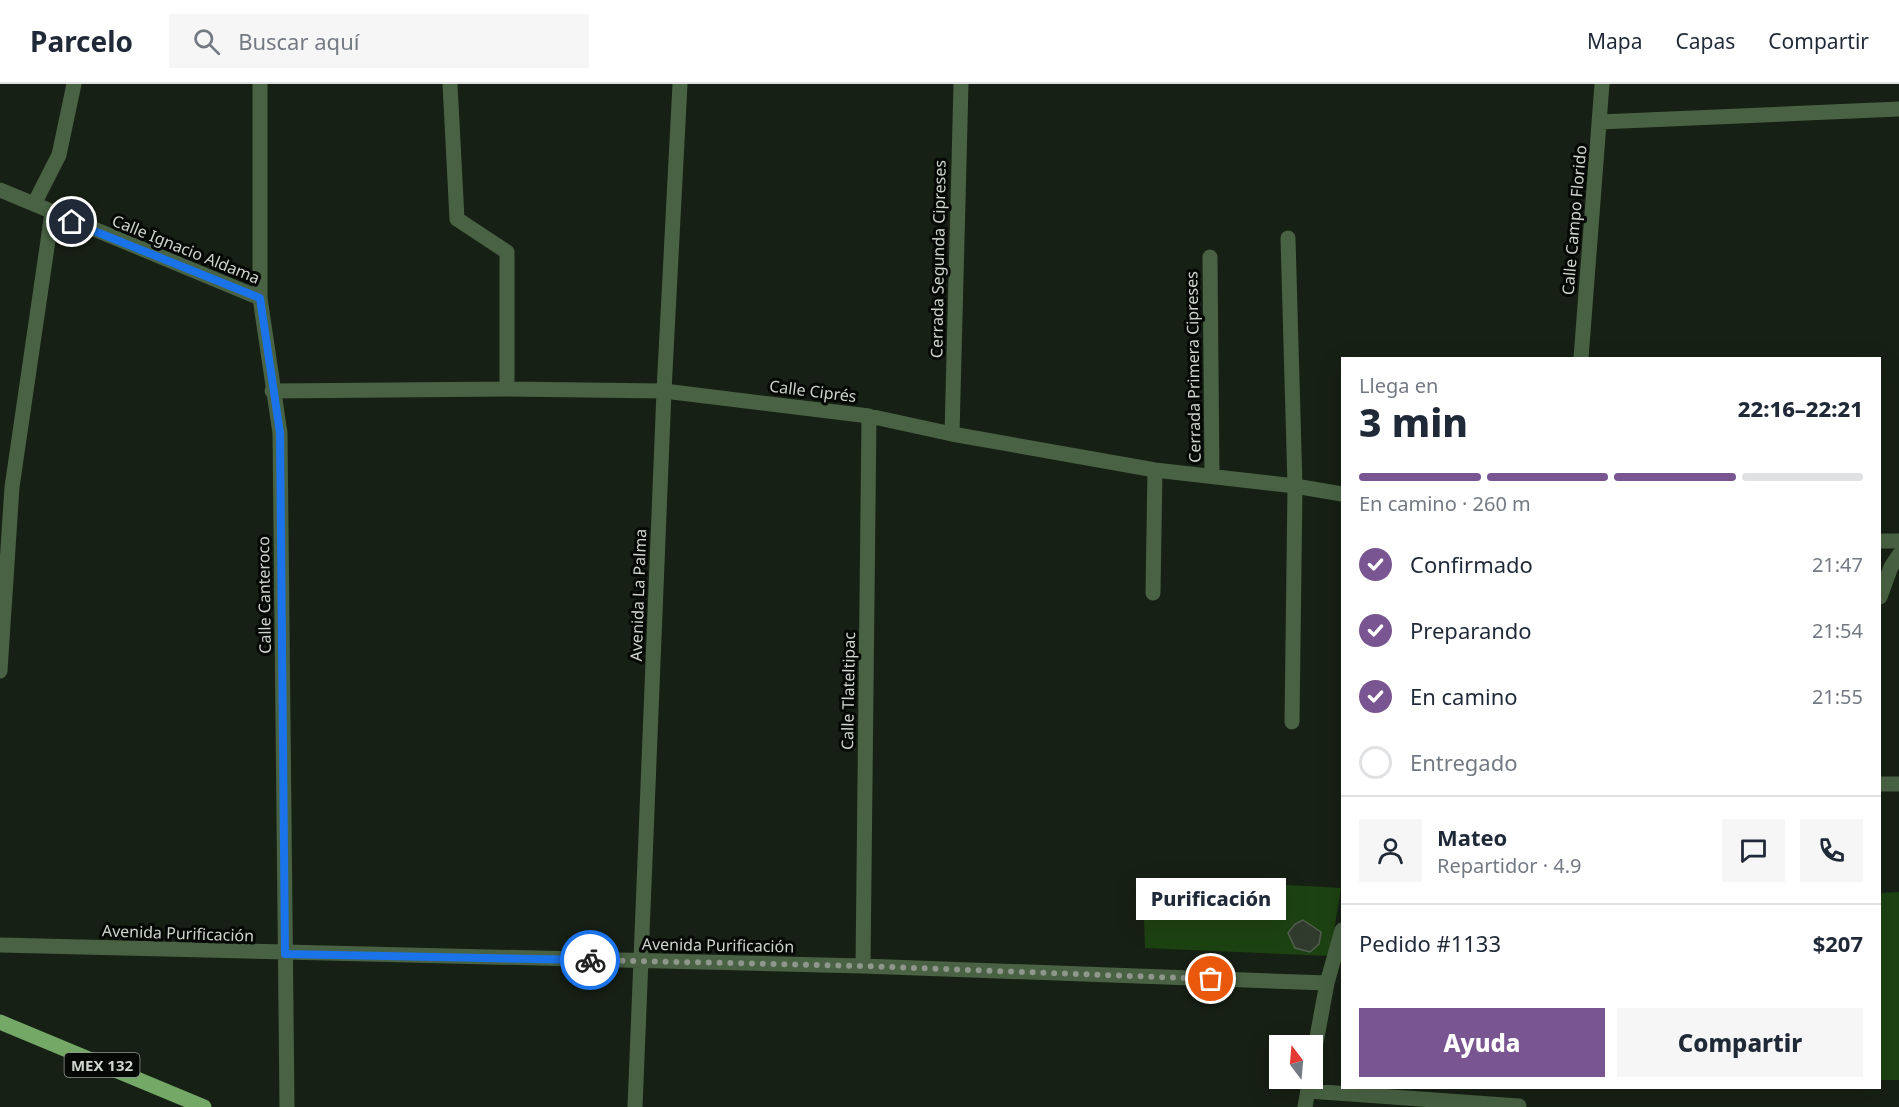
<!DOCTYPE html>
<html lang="es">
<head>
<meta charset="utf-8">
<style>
  :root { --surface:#fff; --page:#f6f6f7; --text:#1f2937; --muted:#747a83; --line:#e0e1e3; --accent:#795691 }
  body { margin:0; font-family:"Noto Sans",sans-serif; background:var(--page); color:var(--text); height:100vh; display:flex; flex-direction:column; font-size:22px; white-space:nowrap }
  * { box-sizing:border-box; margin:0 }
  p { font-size:20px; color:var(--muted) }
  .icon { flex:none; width:33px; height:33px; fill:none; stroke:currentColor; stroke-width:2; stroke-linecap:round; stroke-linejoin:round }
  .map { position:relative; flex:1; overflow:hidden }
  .details { position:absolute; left:1341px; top:273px; width:540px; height:732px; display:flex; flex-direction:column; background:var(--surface); border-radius:0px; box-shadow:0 6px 24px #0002 }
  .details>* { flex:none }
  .needle { width:39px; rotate:344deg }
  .tools { position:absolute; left:1269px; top:951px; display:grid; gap:12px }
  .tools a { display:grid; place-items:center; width:54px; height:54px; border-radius:0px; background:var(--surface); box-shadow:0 6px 24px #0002; font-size:30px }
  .pin { position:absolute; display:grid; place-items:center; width:51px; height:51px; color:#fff; margin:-26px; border:3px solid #fff; border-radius:50%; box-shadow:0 2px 6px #0007 }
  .courier { position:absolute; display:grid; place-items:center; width:60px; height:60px; margin:-30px; border:4px solid #1a73e8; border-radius:50%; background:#fff; color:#222; box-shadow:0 2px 8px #0007 }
  .bubble { position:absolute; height:42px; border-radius:0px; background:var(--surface); box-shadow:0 6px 24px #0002; font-size:20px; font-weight:800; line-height:42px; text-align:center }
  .overview em { font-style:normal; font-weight:800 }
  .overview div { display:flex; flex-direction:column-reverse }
  .overview { display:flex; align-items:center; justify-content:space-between; height:102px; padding:0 18px }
  h1 { font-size:39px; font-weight:800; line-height:45px }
  .bar { display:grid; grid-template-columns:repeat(4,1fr); gap:9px 6px; align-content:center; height:72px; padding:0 18px }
  .bar i { height:8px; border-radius:4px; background:var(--line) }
  .bar .selected { background:var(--accent) }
  .bar p { grid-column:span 4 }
  .line { display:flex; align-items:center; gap:15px; padding:0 18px; border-top:2px solid var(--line) }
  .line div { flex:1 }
  .round { display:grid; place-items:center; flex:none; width:63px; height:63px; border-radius:0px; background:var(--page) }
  ol { padding:0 18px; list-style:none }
  li { display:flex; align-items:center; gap:18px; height:66px }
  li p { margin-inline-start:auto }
  li .icon { padding:6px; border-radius:50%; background:var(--accent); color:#fff; stroke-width:4 }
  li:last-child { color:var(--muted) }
  li i { width:33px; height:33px; border:3px solid var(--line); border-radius:50% }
  .action { display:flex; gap:12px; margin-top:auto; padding:12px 18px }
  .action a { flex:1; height:69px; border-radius:0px; background:var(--accent); color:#fff; font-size:24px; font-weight:800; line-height:69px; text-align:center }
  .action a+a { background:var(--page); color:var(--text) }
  header { display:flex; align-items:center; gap:36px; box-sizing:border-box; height:84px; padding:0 30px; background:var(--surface); border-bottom:2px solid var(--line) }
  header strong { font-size:28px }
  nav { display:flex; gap:33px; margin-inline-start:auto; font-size:21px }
  .search { width:420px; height:54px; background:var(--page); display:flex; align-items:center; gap:15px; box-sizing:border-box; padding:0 21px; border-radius:0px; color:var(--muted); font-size:22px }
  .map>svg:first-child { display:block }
  .green { fill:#1d4212 }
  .building { fill:#303a2d; stroke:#535e50; stroke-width:1.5 }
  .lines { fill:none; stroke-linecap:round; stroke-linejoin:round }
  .minor { stroke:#496243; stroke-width:15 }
  .major { stroke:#73a866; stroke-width:15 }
  .done { stroke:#8f968c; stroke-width:6; stroke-dasharray:0 10.8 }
  .route { stroke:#1a73e8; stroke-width:8 }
  .labels { text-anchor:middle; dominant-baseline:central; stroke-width:6; stroke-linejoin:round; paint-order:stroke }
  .shield { fill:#050805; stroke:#929891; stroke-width:1.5 }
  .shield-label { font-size:15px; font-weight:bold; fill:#cfd5cd }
  .street-label { font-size:16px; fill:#cfd5cd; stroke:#050805 }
</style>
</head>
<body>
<header>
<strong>Parcelo</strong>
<div class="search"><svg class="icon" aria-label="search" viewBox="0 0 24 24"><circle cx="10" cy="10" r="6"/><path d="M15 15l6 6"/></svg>Buscar aquí</div>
<nav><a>Mapa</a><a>Capas</a><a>Compartir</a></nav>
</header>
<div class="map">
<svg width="1899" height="1023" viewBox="0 0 1899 1023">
  <rect width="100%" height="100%" fill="#172014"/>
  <path class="green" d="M1252,799L1341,804L1330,872L1145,864L1143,806Z
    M1899,808V996H1880V809Z"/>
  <path class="building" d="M1303,836L1321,848L1319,860L1310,868L1295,864L1288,849L1295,840Z"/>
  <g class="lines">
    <path class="minor" d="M260,0V214L280,349L287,1023
      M450,0L457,135L507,168V305
      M1600,38L1899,25
      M0,106L260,214
      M34,120L59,71L74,0
      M1288,154L1295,402L1292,638
      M1210,173L1212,392
      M1581,274L1602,0
      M272,307L507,305L664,307L869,332L952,350L1155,386L1295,402L1342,410
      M952,350L961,0
      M1880,457H1899
      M1153,509L1155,386
      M1880,513L1891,483L1899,471
      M0,587L12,403L52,129
      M1880,700H1899
      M0,861L863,882L1327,899
      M863,882L869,332
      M1312,980L1327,899L1342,846
      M1308,1007L1519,1022
      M635,1023L664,307L680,0
      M1305,1023L1310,994"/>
    <path class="major" d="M0,938L204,1023"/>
  </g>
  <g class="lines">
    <path class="done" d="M590,876L863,882L1211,895"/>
    <path class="route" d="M72,138L260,214L280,349L285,870L590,876"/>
  </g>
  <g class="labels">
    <rect class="shield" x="64.5" y="969" width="75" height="24" rx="4.5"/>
    <g class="shield-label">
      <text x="102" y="981">MEX 132</text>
    </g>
    <g class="street-label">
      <text transform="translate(1574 136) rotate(-85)">Calle Campo Florido</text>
      <text transform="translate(186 165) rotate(22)">Calle Ignacio Aldama</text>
      <text transform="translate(938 175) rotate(-89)">Cerrada Segunda Cipreses</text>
      <text transform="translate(1193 283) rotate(-91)">Cerrada Primera Cipreses</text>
      <text transform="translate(813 307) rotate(7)">Calle Ciprés</text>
      <text transform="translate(264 511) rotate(-91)">Calle Canteroco</text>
      <text transform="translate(638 511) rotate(-88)">Avenida La Palma</text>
      <text transform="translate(848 607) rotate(-89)">Calle Tlateltipac</text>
      <text transform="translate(178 849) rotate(2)">Avenida Purificación</text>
      <text transform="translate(718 861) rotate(1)">Avenida Purificación</text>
    </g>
  </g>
</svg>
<div class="tools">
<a><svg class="needle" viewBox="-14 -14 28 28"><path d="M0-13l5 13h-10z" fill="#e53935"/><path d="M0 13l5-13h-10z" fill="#747a83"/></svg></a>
</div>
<div class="pin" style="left:1211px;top:895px;background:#ea580c"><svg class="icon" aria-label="bag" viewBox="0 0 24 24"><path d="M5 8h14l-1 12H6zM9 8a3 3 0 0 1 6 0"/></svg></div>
<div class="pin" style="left:72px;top:138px;background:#1f2937"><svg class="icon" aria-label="home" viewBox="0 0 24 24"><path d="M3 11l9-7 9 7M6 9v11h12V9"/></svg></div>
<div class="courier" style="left:590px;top:876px"><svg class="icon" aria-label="bike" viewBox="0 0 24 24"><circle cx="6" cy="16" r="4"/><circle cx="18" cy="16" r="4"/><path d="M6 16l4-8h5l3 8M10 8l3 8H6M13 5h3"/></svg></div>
<div class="bubble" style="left:1136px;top:794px;width:150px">Purificación</div>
<section class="details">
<div class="overview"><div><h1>3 min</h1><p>Llega en</p></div><em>22:16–22:21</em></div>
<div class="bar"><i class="selected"></i><i class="selected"></i><i class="selected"></i><i></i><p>En camino · 260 m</p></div>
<ol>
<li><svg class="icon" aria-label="check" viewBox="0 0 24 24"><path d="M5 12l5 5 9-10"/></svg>Confirmado<p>21:47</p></li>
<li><svg class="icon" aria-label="check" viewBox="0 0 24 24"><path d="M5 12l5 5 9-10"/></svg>Preparando<p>21:54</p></li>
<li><svg class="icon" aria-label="check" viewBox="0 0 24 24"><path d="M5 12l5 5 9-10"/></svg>En camino<p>21:55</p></li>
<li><i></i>Entregado</li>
</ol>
<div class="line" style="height:108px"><a class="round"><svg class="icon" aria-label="person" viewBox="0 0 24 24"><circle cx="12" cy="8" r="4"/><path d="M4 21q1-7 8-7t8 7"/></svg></a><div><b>Mateo</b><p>Repartidor · 4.9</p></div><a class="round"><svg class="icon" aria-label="chat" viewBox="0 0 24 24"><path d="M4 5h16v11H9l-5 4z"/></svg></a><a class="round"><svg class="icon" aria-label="phone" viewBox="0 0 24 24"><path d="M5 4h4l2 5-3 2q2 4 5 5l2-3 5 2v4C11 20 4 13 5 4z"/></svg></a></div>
<div class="line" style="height:78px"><div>Pedido #1133</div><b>$207</b></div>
<div class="action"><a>Ayuda</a><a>Compartir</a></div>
</section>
</div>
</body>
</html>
